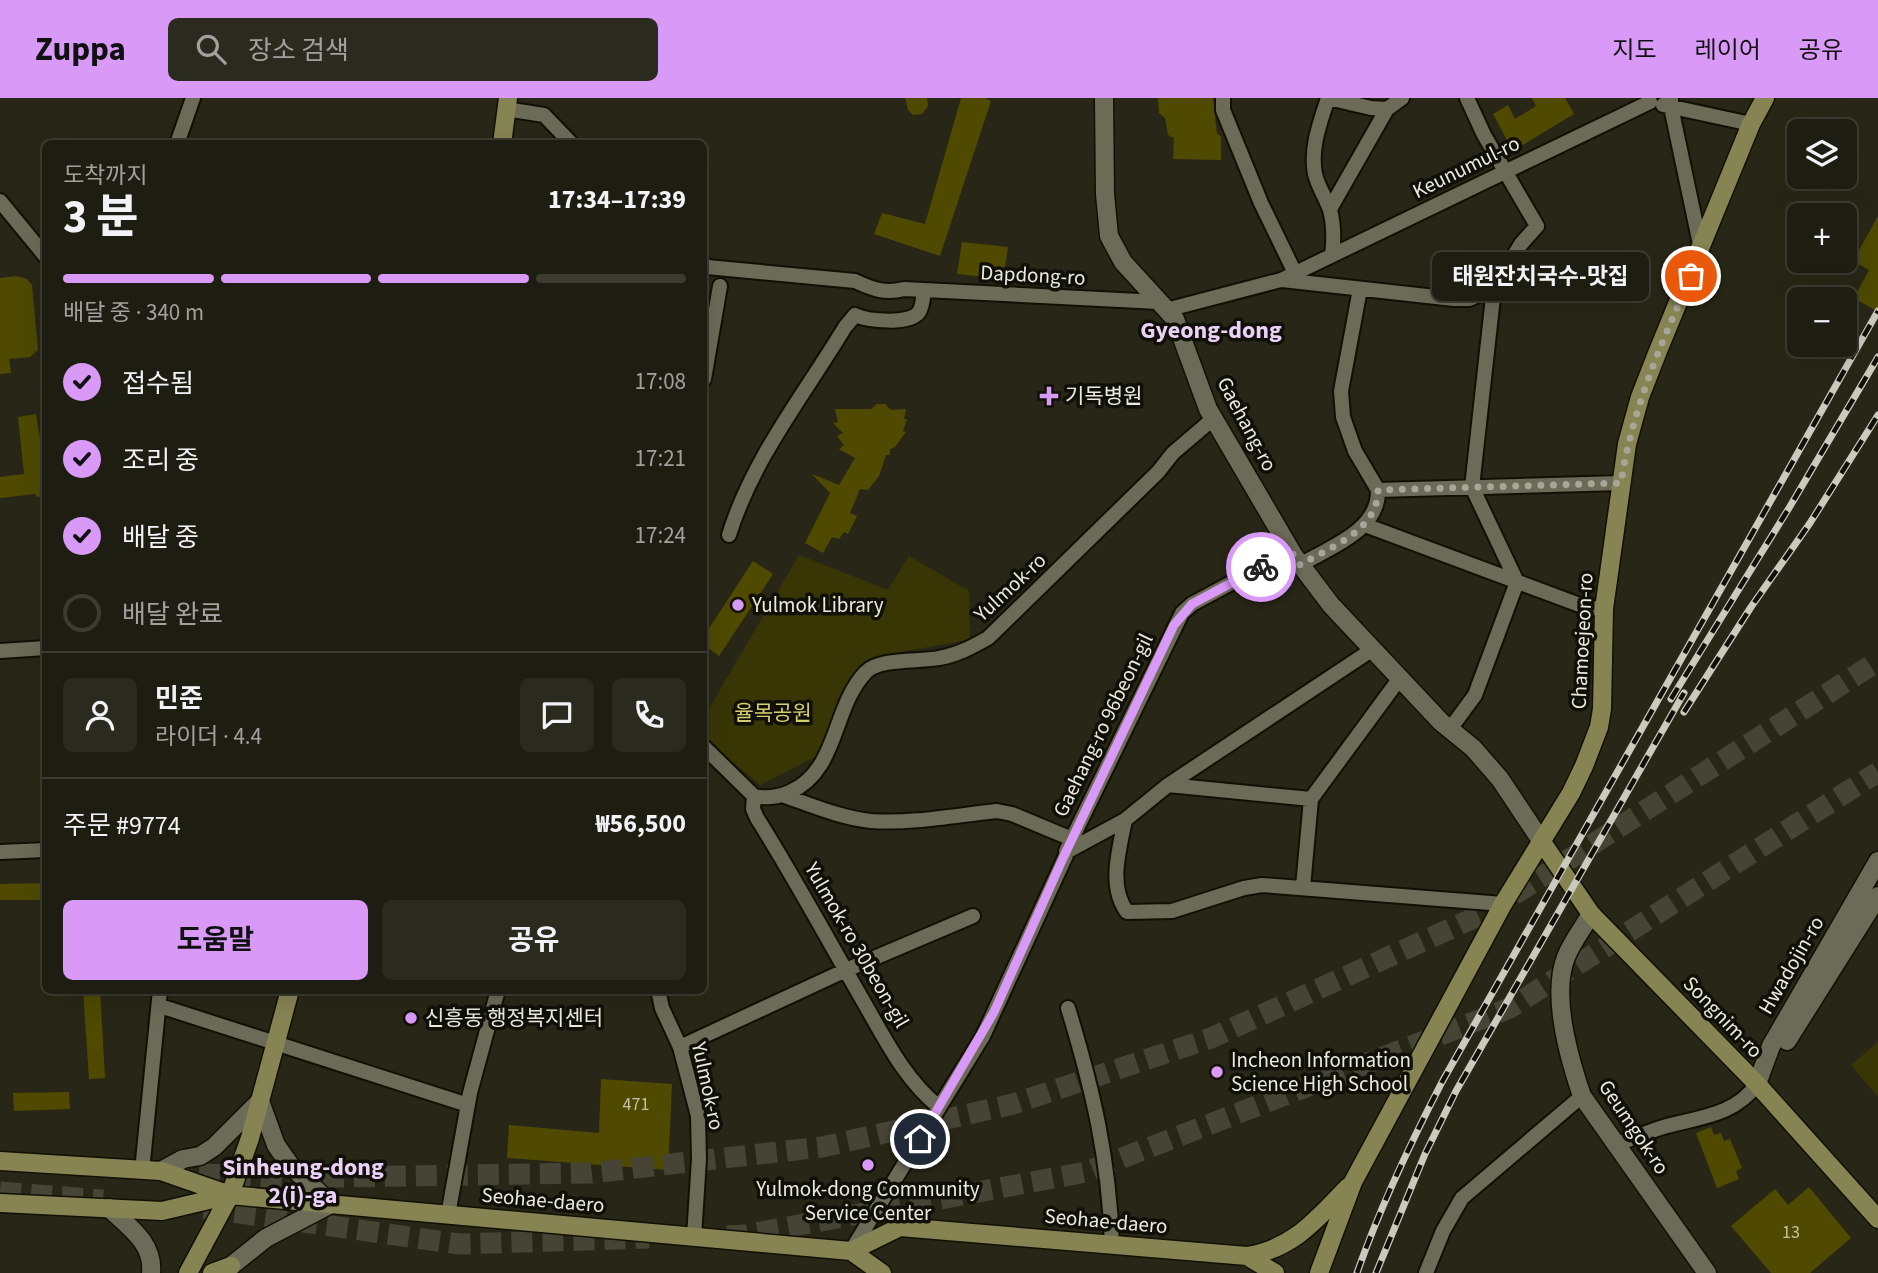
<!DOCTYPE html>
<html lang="ko">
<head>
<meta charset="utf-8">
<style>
  :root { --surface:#1e1d11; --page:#2b2a1f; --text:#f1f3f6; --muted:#a1a29f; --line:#3c3b31; --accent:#d99af7 }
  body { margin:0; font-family:"Source Sans 3","Noto Sans KR",sans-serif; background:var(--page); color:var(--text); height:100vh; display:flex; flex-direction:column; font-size:26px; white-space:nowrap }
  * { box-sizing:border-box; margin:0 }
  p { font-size:23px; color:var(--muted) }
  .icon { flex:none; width:38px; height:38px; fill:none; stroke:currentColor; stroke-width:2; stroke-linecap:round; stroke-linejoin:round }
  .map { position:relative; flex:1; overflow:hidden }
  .details { position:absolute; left:42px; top:42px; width:665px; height:854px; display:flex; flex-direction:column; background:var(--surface); border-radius:10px; box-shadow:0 7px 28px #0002,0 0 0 2px var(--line) }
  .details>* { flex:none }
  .buttons { position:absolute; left:1787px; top:21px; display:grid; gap:14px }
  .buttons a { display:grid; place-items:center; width:70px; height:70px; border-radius:10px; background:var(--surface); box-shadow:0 7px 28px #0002,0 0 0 2px var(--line); font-size:35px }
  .pin { position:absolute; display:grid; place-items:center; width:60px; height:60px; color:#fff; margin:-30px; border:4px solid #fff; border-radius:50%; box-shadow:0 2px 7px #0007 }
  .courier { position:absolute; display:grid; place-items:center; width:70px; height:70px; margin:-35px; border:5px solid #d99af7; border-radius:50%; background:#fff; color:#222; box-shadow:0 2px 9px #0007 }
  .bubble { position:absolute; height:49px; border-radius:10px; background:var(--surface); box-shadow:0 7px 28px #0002,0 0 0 2px var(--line); font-size:23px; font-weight:700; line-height:49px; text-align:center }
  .overview em { font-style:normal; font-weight:700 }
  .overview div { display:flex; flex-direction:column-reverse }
  .overview { display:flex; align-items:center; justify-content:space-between; height:119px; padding:0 21px }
  h1 { font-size:46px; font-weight:700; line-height:52px }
  .bar { display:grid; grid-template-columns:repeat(4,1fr); gap:10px 7px; align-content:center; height:84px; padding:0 21px }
  .bar i { height:9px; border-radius:5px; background:var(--line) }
  .bar .selected { background:var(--accent) }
  .bar p { grid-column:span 4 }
  .line { display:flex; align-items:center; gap:18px; padding:0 21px; border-top:2px solid var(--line) }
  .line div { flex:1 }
  .round { display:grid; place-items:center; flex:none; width:74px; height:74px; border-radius:10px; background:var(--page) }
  ol { padding:0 21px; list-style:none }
  li { display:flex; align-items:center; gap:21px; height:77px }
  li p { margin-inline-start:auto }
  li .icon { padding:7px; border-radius:50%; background:var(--accent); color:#111; stroke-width:4 }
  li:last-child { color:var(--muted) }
  li i { width:38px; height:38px; border:4px solid var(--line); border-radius:50% }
  .cta { display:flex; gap:14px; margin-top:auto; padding:14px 21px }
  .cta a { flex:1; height:80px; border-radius:10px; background:var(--accent); color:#111; font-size:28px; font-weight:700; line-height:80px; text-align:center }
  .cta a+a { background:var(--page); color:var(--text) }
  header { display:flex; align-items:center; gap:42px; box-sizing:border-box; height:98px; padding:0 35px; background:var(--accent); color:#111 }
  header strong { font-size:33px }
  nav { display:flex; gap:38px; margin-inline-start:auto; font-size:24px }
  .search { width:490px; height:63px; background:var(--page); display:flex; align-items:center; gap:18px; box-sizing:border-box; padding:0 24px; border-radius:10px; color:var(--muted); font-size:26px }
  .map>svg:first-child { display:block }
  .green { fill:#393606 }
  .building { fill:#4f4a00 }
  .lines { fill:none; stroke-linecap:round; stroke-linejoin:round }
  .motorway-tunnel { stroke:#454435; stroke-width:21; stroke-dasharray:21 10; stroke-linecap:butt }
  .minor-casing { stroke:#111003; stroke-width:18 }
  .tertiary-casing { stroke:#111003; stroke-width:21 }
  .secondary-casing { stroke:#111003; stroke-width:21 }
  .minor { stroke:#6c6b58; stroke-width:14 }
  .tertiary { stroke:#6c6b58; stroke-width:18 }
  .secondary { stroke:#878454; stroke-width:18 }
  .rail-casing { stroke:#cacabe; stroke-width:7 }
  .rail { stroke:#101008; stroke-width:4.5; stroke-dasharray:13; stroke-linecap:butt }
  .done { stroke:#a6a699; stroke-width:7; stroke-dasharray:0 12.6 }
  .route { stroke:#d99af7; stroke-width:9 }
  .poi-dot { fill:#d99af7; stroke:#101008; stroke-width:2.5 }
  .labels { text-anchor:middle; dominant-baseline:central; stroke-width:7; stroke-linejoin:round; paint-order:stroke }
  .number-label { font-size:18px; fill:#c3c2a7 }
  .street-label { font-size:21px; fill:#eaeadf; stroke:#101008 }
  .poi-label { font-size:21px; fill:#eaeadf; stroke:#101008; text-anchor:start }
  .park-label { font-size:21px; fill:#d5ce71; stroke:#101008 }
  .quarter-label { font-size:24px; font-weight:bold; fill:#ebd1f8; stroke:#101008 }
</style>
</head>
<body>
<header>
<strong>Zuppa</strong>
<div class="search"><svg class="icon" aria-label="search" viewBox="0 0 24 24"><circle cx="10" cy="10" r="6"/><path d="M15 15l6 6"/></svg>장소 검색</div>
<nav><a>지도</a><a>레이어</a><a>공유</a></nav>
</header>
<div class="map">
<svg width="1878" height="1175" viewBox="0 0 1878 1175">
  <rect width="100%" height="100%" fill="#282717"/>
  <path class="green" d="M799,457L888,492L909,458L969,493L970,542L882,557L859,568L817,658L760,687L704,639V619Z
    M1878,944V999L1851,967Z"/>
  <path class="building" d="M905,0H927L928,8L922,16L913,17L908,12Z
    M961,0H985L991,3L940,158L874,136L882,115L925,126Z
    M1158,0H1213L1217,36L1221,38V62L1173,61L1174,40L1168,37L1165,20L1159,15Z
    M1532,0H1565L1574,16L1513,53L1493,16L1508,7L1515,21L1536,8Z
    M1878,118V214L1854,200L1869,172L1853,163Z
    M962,144L1008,149L1003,181L957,176Z
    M16,178L27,181L32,187L38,252L30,259L9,261L11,275L0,276V180Z
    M877,306H885L891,312L906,311L904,321H907L903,333L906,334L895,349L890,351V357H886L879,378L868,392L860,391L850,415L857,418L848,436L844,434L839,441L832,439L823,455L805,445L830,395L812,376L839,387L855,360L839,351L844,347L837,338L843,335L833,325L838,324L835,311H871Z
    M36,316L46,377V398L36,399L35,396L0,400V379L24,376L18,319Z
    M753,463L773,476L719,558L704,547V538Z
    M46,785V802H0V786Z
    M83,892H100L105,980L89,981Z
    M601,981L672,986L668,1072L507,1060L509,1027L599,1035Z
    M69,994L70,1011L14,1013L13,995Z
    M1711,1029L1714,1037L1721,1035L1724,1043L1730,1041L1742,1070L1736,1073L1739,1081L1717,1090L1696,1035Z
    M1809,1089L1851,1140L1810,1175H1771L1731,1128L1775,1091L1788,1107Z"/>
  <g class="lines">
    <path class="motorway-tunnel" d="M168,1074L283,1080L591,1075L822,1049L1013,1006L1211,940L1487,814L1878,563
      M0,1094L103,1102
      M204,1110L459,1146L649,1140
      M727,1138L745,1137L1086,1074L1510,910L1878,674"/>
    <defs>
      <path id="minor" d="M1223,0V12L1261,105L1295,175
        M1467,0L1484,37L1537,128L1521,146L1494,190L1472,389
        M1671,0V9L1701,151
        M1663,7L1751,26
        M506,11L544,17L572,46
        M177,46L193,0
        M0,103L46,159
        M1330,111L1387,11L1402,0
        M1332,157C1334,142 1334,127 1330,112C1326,100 1318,89 1315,76C1310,50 1320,25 1328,0L1371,10L1387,11
        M704,166L707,169L855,183C872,191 885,196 904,191L1159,204
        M1282,182L1454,201H1469L1494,190
        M1360,191L1341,293L1343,319L1355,353L1378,392
        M1166,212L1281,182L1650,4
        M704,281L720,188
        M1378,392L1621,385
        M1365,427L1585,509L1604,511
        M729,437C753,360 804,297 845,229L855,217C868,223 910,227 919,214C923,208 923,199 924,192
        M1300,467C1330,449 1379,433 1378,392
        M0,553L46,550
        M1450,631L1475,597L1517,484L1472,389
        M704,649L754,698C767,701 778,699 790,694C839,672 832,609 866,574C879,560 920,564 939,560C957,557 972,549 988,540L1158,374L1173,355L1214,320
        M1168,687L1311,701
        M782,697C811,707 841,720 871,723C912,726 957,717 997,713L1012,716L1072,741
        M754,698L753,711L757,720C794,779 827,840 862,901C884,939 904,981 939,1009
        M1125,722C1119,753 1108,788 1127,814L1172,813L1244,790L1262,787L1503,806
        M1066,753L1182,515L1192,506L1291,453
        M0,754L46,752
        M1303,789L1311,701L1400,580
        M658,892L662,910L680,949L698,1018L699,1061L694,1139
        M160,908L468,1007
        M1068,910C1093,992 1109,1061 1112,1146
        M680,949L846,872L973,818
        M1616,1047C1633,1040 1649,1033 1667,1028C1701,1019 1735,1017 1757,986
        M142,1073L160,892
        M448,1117L470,995L498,892
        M851,1153L983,938L1068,753L1125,722L1168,687L1373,551
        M1426,1175L1443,1133L1462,1100L1582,998"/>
      <path id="tertiary" d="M1104,0L1105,96L1109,138L1123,164L1175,221L1208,311L1294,458L1331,507L1441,624L1473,650L1500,681L1542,744
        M1591,816C1583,830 1572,844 1566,859C1551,897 1569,960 1582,998L1707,1175
        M1787,943L1878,798
        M1757,986L1771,948L1878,763
        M161,1073L183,1061L200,1058L214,1049L260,1003L276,1047L290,1067L331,1106L266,1140L231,1168
        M109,1110C129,1129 154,1145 151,1175"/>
      <path id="secondary" d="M502,46L508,0
        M1542,744L1591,816L1757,986L1878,1121
        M0,1063L161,1073L230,1097L851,1153L882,1175
        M0,1105L162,1113L230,1097
        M851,1153L900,1129L1247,1158L1275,1175
        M1247,1158C1293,1151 1317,1121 1348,1089
        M188,1175L230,1097L250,1040L290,892
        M212,1175L231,1168
        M1319,1175L1353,1084L1503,806L1571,695L1584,668L1599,629L1602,611L1604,511L1627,346L1640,299L1658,253L1751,26L1765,0"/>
    </defs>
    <use href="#minor" class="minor-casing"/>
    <use href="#tertiary" class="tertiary-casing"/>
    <use href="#secondary" class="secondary-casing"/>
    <use href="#minor" class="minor"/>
    <use href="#tertiary" class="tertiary"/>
    <use href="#secondary" class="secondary"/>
    <defs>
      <path id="rail" d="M1671,601L1789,410L1878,259
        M1684,614L1751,509L1810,425L1878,317
        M1357,1175C1380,1109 1410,1046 1442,984L1878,213
        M1376,1175L1425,1056L1456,993L1684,595"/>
    </defs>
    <use href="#rail" class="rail-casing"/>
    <use href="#rail" class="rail"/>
  </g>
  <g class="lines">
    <path class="done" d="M1261,469L1291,453L1300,467C1330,449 1378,433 1378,392L1621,385C1632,311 1661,246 1691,178"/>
    <path class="route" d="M920,1041L994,914L1064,758L1174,527L1192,506L1261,469"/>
  </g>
  <g class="poi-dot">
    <path d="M1045.5 287.5h7v7h7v7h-7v7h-7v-7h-7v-7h7z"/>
    <circle cx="738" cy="507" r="7"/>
    <circle cx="411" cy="920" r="7"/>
    <circle cx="1217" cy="974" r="7"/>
    <circle cx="868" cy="1067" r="7"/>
  </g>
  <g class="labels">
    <g class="number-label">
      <text x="636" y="1006">471</text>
      <text x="1791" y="1134">13</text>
    </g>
    <g class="street-label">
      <text transform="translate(1466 69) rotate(-26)">Keunumul-ro</text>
      <text transform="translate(1033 177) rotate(3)">Dapdong-ro</text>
      <text transform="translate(1247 326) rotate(62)">Gaehang-ro</text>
      <text transform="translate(1010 489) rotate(-43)">Yulmok-ro</text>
      <text transform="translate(1582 543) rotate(-87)">Chamoejeon-ro</text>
      <text transform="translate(1103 627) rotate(-64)">Gaehang-ro 96beon-gil</text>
      <text transform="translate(857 847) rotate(60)">Yulmok-ro 30beon-gil</text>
      <text transform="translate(1791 867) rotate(-60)">Hwadojin-ro</text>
      <text transform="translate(1723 919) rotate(46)">Songnim-ro</text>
      <text transform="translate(708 988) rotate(78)">Yulmok-ro</text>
      <text transform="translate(1634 1029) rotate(56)">Geumgok-ro</text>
      <text transform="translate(543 1102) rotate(5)">Seohae-daero</text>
      <text transform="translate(1106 1123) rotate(5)">Seohae-daero</text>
    </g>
    <g class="poi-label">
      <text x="1065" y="298">기독병원</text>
      <text x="752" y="507">Yulmok Library</text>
      <text x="425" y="920">신흥동 행정복지센터</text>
      <text x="1231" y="962">Incheon Information<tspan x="1231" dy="24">Science High School</tspan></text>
      <text x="868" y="1091" text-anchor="middle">Yulmok-dong Community<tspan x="868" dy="24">Service Center</tspan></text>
    </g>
    <g class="park-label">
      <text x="773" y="615">율목공원</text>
    </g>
    <g class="quarter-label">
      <text x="1211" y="232">Gyeong-dong</text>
      <text x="303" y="1069">Sinheung-dong<tspan x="303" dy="28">2(i)-ga</tspan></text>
    </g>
  </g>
</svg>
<div class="buttons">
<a><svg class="icon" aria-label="layers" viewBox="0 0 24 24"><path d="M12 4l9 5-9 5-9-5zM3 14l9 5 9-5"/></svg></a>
<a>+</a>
<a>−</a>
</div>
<div class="pin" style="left:1691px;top:178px;background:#ea580c"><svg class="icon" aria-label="bag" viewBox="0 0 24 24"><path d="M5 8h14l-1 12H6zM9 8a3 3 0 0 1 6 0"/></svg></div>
<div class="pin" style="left:920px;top:1041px;background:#1f2937"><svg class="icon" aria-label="home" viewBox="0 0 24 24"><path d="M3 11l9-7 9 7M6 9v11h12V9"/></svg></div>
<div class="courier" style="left:1261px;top:469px"><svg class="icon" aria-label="bike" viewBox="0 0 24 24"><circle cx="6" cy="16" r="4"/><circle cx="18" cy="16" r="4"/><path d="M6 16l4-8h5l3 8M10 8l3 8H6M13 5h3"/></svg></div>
<div class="bubble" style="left:1432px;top:154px;width:217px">태원잔치국수-맛집</div>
<section class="details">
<div class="overview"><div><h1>3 분</h1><p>도착까지</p></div><em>17:34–17:39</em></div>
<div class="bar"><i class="selected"></i><i class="selected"></i><i class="selected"></i><i></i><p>배달 중 · 340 m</p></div>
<ol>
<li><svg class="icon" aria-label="check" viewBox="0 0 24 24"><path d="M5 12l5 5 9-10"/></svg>접수됨<p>17:08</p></li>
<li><svg class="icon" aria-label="check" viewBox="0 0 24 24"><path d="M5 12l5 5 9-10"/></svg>조리 중<p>17:21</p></li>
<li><svg class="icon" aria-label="check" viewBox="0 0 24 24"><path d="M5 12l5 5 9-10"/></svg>배달 중<p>17:24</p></li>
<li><i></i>배달 완료</li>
</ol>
<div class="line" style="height:126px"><a class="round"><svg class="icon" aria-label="person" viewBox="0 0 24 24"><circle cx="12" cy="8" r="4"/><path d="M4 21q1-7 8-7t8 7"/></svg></a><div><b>민준</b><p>라이더 · 4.4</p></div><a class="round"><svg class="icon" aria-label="chat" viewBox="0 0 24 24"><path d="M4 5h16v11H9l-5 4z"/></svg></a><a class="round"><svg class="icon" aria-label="phone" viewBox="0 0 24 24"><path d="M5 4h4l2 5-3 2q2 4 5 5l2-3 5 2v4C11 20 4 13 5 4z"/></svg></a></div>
<div class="line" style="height:91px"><div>주문 #9774</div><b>₩56,500</b></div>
<div class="cta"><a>도움말</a><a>공유</a></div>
</section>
</div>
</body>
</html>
